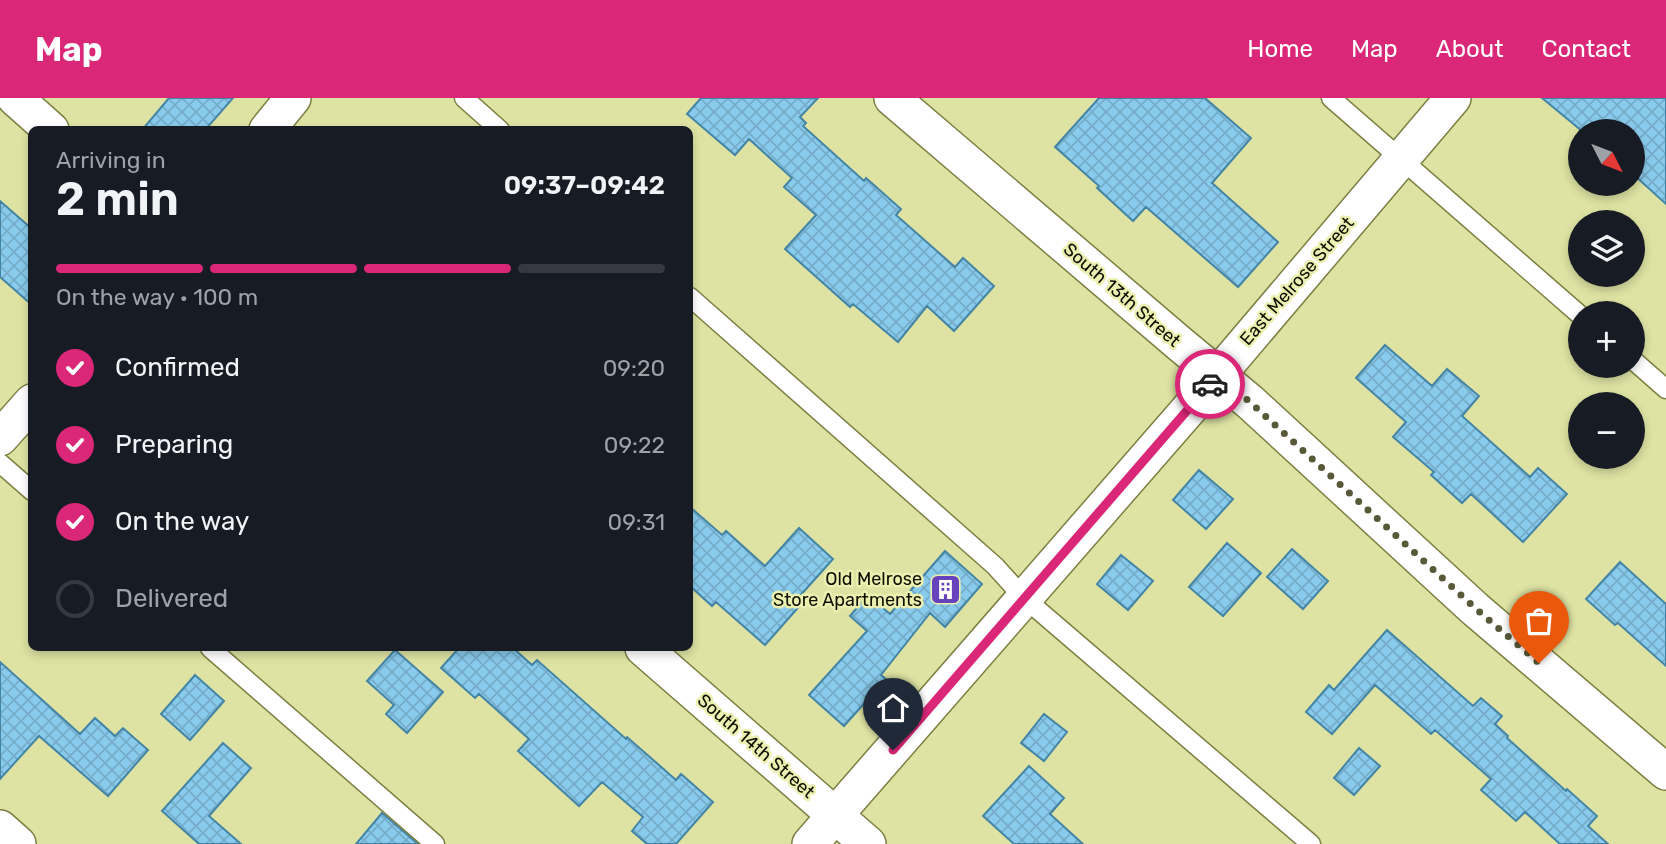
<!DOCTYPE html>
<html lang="en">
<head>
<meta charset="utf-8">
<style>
  :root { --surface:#171b24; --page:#20242c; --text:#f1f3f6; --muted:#9ea1a6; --line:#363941; --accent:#db2777 }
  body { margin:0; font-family:Rubik,sans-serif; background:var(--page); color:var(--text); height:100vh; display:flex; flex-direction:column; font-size:26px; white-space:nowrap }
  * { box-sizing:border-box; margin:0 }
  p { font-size:23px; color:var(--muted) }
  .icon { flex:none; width:38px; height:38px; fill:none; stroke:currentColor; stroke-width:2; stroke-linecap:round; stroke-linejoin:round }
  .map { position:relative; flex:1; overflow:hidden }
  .details { position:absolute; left:28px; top:28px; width:665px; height:525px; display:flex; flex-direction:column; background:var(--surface); border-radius:10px; box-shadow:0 4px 10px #0003 }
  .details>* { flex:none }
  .needle { width:46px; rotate:132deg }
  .buttons { position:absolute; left:1568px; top:21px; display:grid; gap:14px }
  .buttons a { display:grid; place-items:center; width:77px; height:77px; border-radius:50%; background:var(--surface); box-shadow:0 4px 10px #0003; font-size:35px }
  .pin { position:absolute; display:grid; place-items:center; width:60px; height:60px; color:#fff; margin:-72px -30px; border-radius:50% 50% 50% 0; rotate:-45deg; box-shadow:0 0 7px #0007 }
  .pin .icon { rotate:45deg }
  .courier { position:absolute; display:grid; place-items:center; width:70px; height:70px; margin:-35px; border:5px solid #db2777; border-radius:50%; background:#fff; color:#222; box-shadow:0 2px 9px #0007 }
  .headline em { font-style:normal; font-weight:600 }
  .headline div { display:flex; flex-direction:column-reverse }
  .headline { display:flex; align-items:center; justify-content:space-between; height:119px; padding:0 28px }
  h1 { font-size:46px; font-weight:600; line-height:52px }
  .bar { display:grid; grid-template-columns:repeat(4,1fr); gap:10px 7px; align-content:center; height:84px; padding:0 28px }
  .bar i { height:9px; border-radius:5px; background:var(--line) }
  .bar .active { background:var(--accent) }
  .bar p { grid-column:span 4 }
  ol { padding:0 28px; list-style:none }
  li { display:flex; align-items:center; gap:21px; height:77px }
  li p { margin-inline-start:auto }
  li .icon { padding:7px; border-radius:50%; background:var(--accent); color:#fff; stroke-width:4 }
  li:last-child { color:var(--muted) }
  li i { width:38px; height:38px; border:4px solid var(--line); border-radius:50% }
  header { display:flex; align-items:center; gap:42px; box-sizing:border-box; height:98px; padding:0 35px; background:var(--accent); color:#fff }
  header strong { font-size:33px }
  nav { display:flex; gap:38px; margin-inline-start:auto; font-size:24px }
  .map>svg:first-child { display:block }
  .building { fill:url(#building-cross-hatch); stroke:#4485a5; stroke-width:2 }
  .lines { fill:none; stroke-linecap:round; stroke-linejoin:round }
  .service-casing { stroke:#7c7f43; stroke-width:21 }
  .minor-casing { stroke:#7c7f43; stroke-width:38 }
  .service { stroke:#fff; stroke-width:18 }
  .minor { stroke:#fff; stroke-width:35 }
  .done { stroke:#575939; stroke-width:7; stroke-dasharray:0 12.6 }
  .route { stroke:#db2777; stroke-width:9 }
  .labels { text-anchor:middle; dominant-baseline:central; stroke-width:5; stroke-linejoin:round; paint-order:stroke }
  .street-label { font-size:18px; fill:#0e0f00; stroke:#ebf0b0 }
  .poi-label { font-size:18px; fill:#0e0f00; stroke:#ebf0b0; text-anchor:end }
</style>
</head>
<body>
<header>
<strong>Map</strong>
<nav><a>Home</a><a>Map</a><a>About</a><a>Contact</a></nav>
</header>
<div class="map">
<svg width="1666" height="746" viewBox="0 0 1666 746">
  <defs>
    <pattern id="building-cross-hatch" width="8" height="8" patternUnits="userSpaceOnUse" patternTransform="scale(1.75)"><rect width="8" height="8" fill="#89cbed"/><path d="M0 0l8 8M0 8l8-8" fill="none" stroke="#75adc9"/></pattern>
  </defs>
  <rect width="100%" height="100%" fill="#dee3a3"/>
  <path class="building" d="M169,0H233L205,32H142Z
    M701,0H818L800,19L806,25L803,28L864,83L866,80L901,111L896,117L955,169L963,160L994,188L954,233L927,208L898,244L853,206L850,209L785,151L816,117L784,89L792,80L749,41L735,57L687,16Z
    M1099,0H1205L1251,40L1212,85L1278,144L1238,189L1146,109L1133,123L1097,90L1099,88L1055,49Z
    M1542,0H1666V106L1633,76V33H1582Z
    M0,103L32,131V207L0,179Z
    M1385,247L1432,288L1447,271L1479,298L1462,318L1530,379L1538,370L1567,396L1523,444L1471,396L1462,405L1431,377L1434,374L1393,339L1406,324L1356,280Z
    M1199,372L1233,401L1206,431L1173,402Z
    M690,409L722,437L726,433L765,468L799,430L833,461L798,500L803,504L765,547L716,504L712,508L690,488Z
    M1227,445L1261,475L1223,518L1189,489Z
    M1292,451L1328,483L1303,511L1267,479Z
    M945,453L982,486L945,529L930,515L881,577L886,581L844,628L809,597L867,533L850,518L868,497L890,516Z
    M1121,457L1153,483L1128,512L1097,486Z
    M1620,464L1666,506V568L1618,525L1615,527L1586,501Z
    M1387,532L1473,608L1481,600L1502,618L1495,626L1508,638L1507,640L1566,693L1567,691L1597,718L1588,728L1608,746H1560L1525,714L1516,723L1481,692L1491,681L1435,632L1431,636L1375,587L1332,636L1306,614L1329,587L1334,592Z
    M459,550H513L532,567L537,562L626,641L627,639L676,682L681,676L713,704L676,746H647L632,733L643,719L602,684L579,708L518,653L529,641L479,596L475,600L441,570Z
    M395,552L443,594L407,635L386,616L394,607L367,583Z
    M0,564L80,636L95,620L115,638L123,630L148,652L108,698L39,638L0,681Z
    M195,577L224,603L190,642L161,616Z
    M1044,616L1067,634L1044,663L1021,645Z
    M223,645L251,670L209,718L241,746H199L162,713Z
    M1359,650L1380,668L1354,697L1334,680Z
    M1029,668L1064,700L1050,716L1083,746H1014L983,718Z
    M382,715L418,746H356Z"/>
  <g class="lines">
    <defs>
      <path id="service" d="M464,0L500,32
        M1331,0L1580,217
        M690,199L995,468L1023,499L1311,746
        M1633,262L1666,291
        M0,365L32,393
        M210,550L435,746"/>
      <path id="minor" d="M15,0L51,32
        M892,0L1180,246L1250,304L1475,511L1666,674
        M267,32L293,0
        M0,340L32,304
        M643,550L868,746
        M0,730L18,746
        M810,746L1189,311L1453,0"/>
    </defs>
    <use href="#service" class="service-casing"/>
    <use href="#minor" class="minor-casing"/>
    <use href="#service" class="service"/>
    <use href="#minor" class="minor"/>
  </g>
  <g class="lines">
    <path class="done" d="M1210,286L1216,277L1250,304L1475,510L1539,565"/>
    <path class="route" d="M893,652L1210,286"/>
  </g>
  <defs>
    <symbol id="building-square" viewBox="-11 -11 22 22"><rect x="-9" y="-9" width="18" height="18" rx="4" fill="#6643bc" stroke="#ebf0b0"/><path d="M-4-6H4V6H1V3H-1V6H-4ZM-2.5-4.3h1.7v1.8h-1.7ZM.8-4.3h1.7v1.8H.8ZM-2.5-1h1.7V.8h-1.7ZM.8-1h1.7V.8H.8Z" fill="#fff"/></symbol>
  </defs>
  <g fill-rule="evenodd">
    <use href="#building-square" x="928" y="474" width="35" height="35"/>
  </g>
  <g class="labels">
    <g class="street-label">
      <text transform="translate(1297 183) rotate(-49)">East Melrose Street</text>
      <text transform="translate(1122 197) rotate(41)">South 13th Street</text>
      <text transform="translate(756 648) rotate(41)">South 14th Street</text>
    </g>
    <g class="poi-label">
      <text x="922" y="481">Old Melrose<tspan x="922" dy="21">Store Apartments</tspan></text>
    </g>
  </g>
</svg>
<div class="buttons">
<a><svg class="needle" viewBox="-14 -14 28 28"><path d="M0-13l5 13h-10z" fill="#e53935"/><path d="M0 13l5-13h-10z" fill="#9ea1a6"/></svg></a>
<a><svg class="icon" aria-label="layers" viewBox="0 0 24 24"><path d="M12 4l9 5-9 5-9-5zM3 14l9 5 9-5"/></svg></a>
<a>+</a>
<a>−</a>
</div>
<div class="pin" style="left:1539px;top:565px;background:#ea580c"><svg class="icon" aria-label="bag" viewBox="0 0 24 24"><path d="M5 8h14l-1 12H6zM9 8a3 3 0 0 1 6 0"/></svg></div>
<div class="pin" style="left:893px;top:652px;background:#1f2937"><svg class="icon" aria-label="home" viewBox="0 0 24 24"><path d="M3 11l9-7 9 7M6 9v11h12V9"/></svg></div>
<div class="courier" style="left:1210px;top:286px"><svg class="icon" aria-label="car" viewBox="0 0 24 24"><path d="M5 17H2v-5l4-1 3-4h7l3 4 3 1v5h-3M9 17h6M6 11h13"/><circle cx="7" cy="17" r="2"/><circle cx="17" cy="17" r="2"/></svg></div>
<section class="details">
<div class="headline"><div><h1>2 min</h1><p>Arriving in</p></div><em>09:37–09:42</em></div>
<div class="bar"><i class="active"></i><i class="active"></i><i class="active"></i><i></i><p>On the way · 100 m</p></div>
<ol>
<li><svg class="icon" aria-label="check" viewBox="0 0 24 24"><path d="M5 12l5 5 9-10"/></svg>Confirmed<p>09:20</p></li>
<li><svg class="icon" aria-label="check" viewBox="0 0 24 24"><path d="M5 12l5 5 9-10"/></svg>Preparing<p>09:22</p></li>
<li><svg class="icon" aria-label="check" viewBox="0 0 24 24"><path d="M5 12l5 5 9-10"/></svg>On the way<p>09:31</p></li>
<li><i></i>Delivered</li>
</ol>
</section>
</div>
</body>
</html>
